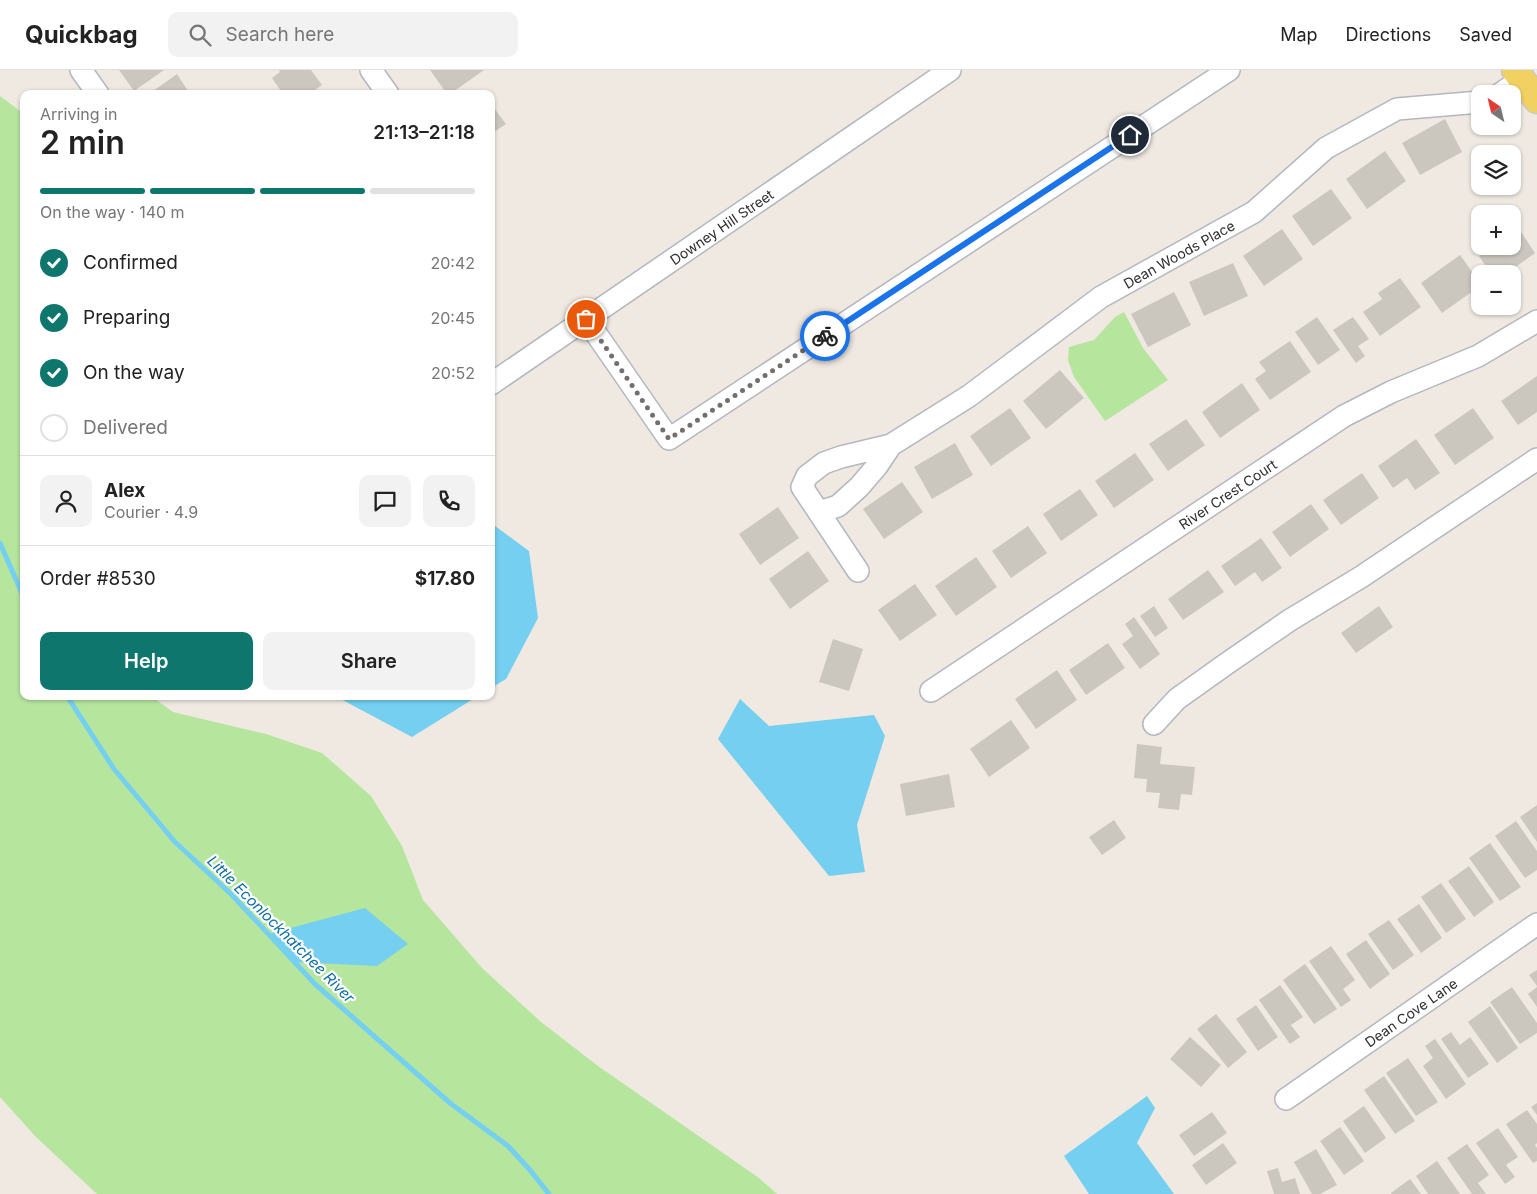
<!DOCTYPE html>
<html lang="en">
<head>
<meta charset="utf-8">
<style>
  :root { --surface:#fff; --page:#f2f2f2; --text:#222; --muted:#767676; --line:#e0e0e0; --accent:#0f766e }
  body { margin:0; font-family:Inter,sans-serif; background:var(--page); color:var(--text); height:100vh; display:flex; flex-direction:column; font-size:19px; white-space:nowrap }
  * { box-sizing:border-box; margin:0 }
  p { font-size:16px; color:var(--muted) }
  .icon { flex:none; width:28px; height:28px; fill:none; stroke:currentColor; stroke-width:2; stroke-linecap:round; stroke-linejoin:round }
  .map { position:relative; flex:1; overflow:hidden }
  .details { position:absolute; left:20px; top:20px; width:475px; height:610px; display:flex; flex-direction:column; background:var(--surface); border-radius:10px; box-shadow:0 1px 4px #0004 }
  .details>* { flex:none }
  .needle { width:32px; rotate:325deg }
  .fabs { position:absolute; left:1471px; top:15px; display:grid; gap:10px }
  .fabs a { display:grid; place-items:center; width:50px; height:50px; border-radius:10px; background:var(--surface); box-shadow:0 1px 4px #0004; font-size:25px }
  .pin { position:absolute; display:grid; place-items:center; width:42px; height:42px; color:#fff; margin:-21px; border:2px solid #fff; border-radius:50%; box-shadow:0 1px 5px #0007 }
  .courier { position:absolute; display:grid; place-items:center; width:50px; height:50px; margin:-25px; border:4px solid #1a73e8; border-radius:50%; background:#fff; color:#222; box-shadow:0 1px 6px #0007 }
  .summary em { font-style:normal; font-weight:600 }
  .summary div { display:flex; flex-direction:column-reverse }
  .summary { display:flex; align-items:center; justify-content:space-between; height:85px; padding:0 20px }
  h1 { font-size:32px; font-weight:600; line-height:38px }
  .bar { display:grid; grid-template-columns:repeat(4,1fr); gap:8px 5px; align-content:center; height:60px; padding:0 20px }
  .bar i { height:6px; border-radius:4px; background:var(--line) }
  .bar .current { background:var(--accent) }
  .bar p { grid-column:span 4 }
  .line { display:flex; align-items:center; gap:12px; padding:0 20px; border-top:1px solid var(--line) }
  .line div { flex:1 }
  .round { display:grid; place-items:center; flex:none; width:52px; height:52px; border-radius:10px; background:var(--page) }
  ol { padding:0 20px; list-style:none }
  li { display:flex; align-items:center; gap:15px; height:55px }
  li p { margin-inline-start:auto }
  li .icon { padding:5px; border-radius:50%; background:var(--accent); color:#fff; stroke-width:4 }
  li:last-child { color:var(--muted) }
  li i { width:28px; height:28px; border:2px solid var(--line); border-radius:50% }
  .button { display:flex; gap:10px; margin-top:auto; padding:10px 20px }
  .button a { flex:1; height:58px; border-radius:10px; background:var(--accent); color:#fff; font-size:20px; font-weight:600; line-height:58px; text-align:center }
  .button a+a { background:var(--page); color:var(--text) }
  header { display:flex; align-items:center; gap:30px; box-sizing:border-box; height:70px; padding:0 25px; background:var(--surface); border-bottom:1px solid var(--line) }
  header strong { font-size:24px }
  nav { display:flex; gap:28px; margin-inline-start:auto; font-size:18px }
  .search { width:350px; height:45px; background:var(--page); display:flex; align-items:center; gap:12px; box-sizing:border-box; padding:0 18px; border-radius:10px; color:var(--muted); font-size:19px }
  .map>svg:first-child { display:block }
  .green { fill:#b6e59e }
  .water { fill:#75cff0 }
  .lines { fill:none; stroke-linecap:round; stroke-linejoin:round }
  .stream { stroke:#75cff0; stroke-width:5 }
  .building { fill:#cbc7bf }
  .minor-casing { stroke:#b4b7c1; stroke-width:24 }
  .major-casing { stroke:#c9c9c9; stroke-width:29 }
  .minor { stroke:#fff; stroke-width:21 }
  .major { stroke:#f2d163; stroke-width:26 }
  .done { stroke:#726f6d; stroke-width:5; stroke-dasharray:0 9 }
  .route { stroke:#1a73e8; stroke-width:6 }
  .labels { text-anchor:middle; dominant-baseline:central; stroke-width:4.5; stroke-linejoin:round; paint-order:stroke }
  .street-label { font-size:14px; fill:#2e2e2e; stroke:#fff }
  .water-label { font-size:15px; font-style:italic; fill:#0d6fa3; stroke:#fff }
</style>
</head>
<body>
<header>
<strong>Quickbag</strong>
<div class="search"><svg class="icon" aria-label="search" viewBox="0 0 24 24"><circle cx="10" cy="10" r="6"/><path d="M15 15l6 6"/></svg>Search here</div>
<nav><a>Map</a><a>Directions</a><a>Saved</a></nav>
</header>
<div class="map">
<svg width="1537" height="1124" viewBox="0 0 1537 1124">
  <rect width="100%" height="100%" fill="#efe9e1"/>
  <path class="green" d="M0,26L24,44V626H151L173,642L266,664L322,683L371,726L402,776L423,830L482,898L541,952L598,996L759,1108L777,1124H97L35,1066L0,1027Z
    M1124,242L1143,278L1168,310L1105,351L1074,307L1068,290L1069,277L1094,270L1115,247Z"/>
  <path class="water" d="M491,453L529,481L538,548L506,609L491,618Z
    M335,626H478L412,667Z
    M740,629L769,656L874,645L885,666L857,755L865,802L829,806L718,669Z
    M365,838L408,874L377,896L294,892L268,864Z
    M1147,1026L1155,1038L1137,1073L1174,1124H1089L1064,1086Z"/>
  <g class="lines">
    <path class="stream" d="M0,473L24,528
      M67,626L114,699L175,772L231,824L315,914L450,1033L508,1076L530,1100L549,1124"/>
  </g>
  <path class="building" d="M119,0H164L134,21Z
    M279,0H311L322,15L309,24H283L272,8L280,2Z
    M430,0H484L450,24H447Z
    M177,4L190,24H149Z
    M491,34L506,54L491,64Z
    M1445,49L1462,82L1420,105L1402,73Z
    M1385,81L1406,111L1367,139L1346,109Z
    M1331,119L1352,148L1313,176L1292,146Z
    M1282,159L1303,189L1264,216L1243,186Z
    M1519,159L1535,183L1506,204H1491L1479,186L1494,176H1512V164Z
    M1460,185L1480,213V216L1442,243L1421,213Z
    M1233,193L1248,226L1204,246L1189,212Z
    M1400,208L1421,237L1380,266L1363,242L1382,229L1378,223Z
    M1174,222L1191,255L1148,277L1131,244Z
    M1317,247L1340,280L1318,295L1295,262Z
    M1353,247L1369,269L1358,276L1365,286L1356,293L1333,260Z
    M1290,271L1311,302L1270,330L1255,309L1266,301L1259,292Z
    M1060,300L1084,328L1046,359L1023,331Z
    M1537,306V342L1518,355L1501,331Z
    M1242,313L1260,340L1220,368L1202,342Z
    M1010,338L1031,368L991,396L970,366Z
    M1473,338L1494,368L1455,395L1434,365Z
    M1186,349L1205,375L1168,401L1149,374Z
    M1416,369L1440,403L1415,420L1407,408L1393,418L1378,396Z
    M955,373L973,405L932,429L914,397Z
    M1135,383L1154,410L1114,438L1095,411Z
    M1362,403L1379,428L1341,455L1323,430Z
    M902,412L923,442L884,469L863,439Z
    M1080,419L1098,445L1061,471L1043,444Z
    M1311,434L1329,459L1290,487L1272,462Z
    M778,437L799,468L760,495L739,464Z
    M1028,456L1047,483L1011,508L992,481Z
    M1261,468L1282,498L1262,512L1255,502L1235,516L1221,496Z
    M808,481L829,511L790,539L769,509Z
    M976,487L997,517L956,546L935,516Z
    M1208,500L1224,522L1183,550L1168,529Z
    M915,514L937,545L900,571L878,540Z
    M1154,536L1168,558L1155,567L1140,546Z
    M1379,536L1393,557L1356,583L1341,563Z
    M1134,547L1160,584L1140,599L1122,574L1133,566L1125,554Z
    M833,569L863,579L849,621L819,612Z
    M1108,573L1125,598L1086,625L1069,600Z
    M1057,600L1077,630L1036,659L1015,629Z
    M1011,650L1030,678L989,707L970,679Z
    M1137,674L1162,677L1160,694L1195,697L1192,725L1181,724L1179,740L1158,738L1160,723L1146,722L1147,709L1134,708Z
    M949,704L955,737L906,746L900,714Z
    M1537,735V772L1520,747Z
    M1114,750L1126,768L1102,785L1089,767Z
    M1516,751L1537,781V800L1525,808L1495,766Z
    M1490,773L1521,817L1500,831L1469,788Z
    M1469,796L1494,832L1474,847L1448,811Z
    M1441,813L1466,849L1446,863L1421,827Z
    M1419,834L1442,868L1421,883L1397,849Z
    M1389,850L1414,885L1393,900L1368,864Z
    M1366,870L1390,904L1370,919L1346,884Z
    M1331,876L1355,910L1343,919L1351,930L1341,937L1309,891Z
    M1305,894L1337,939L1314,954L1283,910Z
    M1537,900V916L1529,905Z
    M1280,915L1303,947L1291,955L1300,967L1290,974L1259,930Z
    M1512,917L1537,953V963L1520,974L1490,932Z
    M1537,917V937L1528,924Z
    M1256,935L1278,967L1258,981L1236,949Z
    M1490,936L1518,978L1497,993L1468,952Z
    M1216,944L1247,982L1228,998L1197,959Z
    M1451,962L1460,975L1470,967L1489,994L1468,1008L1441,969Z
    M1190,967L1221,995L1201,1017L1170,989Z
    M1435,969L1466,1014L1446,1029L1423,996L1433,988L1425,976Z
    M1408,988L1438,1032L1416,1046L1386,1003Z
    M1384,1006L1415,1051L1395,1064L1364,1020Z
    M1537,1033V1045L1531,1037Z
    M1364,1036L1386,1068L1365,1083L1343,1051Z
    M1527,1040L1537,1054V1073L1535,1075L1537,1078V1091L1533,1093L1506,1054Z
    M1212,1042L1227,1063L1194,1086L1179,1065Z
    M1340,1057L1364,1091L1344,1105L1320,1071Z
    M1498,1058L1518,1087L1506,1095L1515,1107L1505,1114L1476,1073Z
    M1223,1073L1237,1093L1206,1115L1192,1095Z
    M1467,1074L1489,1105L1478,1113L1486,1124H1472L1447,1088Z
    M1316,1079L1337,1115L1320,1124H1312L1294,1092Z
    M1437,1091L1460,1124H1428L1416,1106Z
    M1278,1098L1282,1112L1295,1108L1300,1124H1274L1267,1101Z
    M1410,1109L1421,1124H1391V1123Z"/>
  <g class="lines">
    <defs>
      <g id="minor">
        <path d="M81,0L98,24"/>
        <path d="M371,0L388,24"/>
        <path d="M1500,24L1522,9"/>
        <path d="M586,249L669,369L1229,0"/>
        <path id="s1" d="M491,314L950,0"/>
        <path d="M819,442L838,436L859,417L877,396L891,375"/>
        <path id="s2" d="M858,501L802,417L807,406L824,393L841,387L891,375L969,326L1101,227L1254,142L1326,78L1397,39L1480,32"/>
        <path id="s3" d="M931,621L1344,346L1391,322L1478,286L1537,251"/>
        <path d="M1154,654L1177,629L1229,592L1290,550L1361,507L1537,389"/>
        <path id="s4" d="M1286,1029L1537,854"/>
      </g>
      <path id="major" d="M1515,0L1537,30"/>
    </defs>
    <use href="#minor" class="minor-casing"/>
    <use href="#major" class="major-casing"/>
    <use href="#minor" class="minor"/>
    <use href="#major" class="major"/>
  </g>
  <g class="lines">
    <path class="done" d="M586,249L669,369L825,266"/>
    <path class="route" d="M825,266L1130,65"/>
  </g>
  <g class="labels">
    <g class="street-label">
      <text stroke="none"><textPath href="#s1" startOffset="279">Downey Hill Street</textPath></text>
      <text stroke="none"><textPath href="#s2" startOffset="550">Dean Woods Place</textPath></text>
      <text stroke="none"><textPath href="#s3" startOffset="356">River Crest Court</textPath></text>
      <text stroke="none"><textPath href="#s4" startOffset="152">Dean Cove Lane</textPath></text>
    </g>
    <g class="water-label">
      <text transform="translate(281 859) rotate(45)">Little Econlockhatchee River</text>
    </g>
  </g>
</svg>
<div class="fabs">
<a><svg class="needle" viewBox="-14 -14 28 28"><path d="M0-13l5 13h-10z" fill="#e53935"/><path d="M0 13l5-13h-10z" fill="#767676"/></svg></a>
<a><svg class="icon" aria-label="layers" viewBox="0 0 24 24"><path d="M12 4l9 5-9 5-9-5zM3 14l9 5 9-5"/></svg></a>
<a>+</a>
<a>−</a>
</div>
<div class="pin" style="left:586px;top:249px;background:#ea580c"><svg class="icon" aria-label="bag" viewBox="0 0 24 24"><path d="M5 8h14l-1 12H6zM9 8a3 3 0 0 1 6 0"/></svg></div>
<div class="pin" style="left:1130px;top:65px;background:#1f2937"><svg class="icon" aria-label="home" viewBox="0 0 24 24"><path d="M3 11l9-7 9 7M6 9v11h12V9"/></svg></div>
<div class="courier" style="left:825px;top:266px"><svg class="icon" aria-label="bike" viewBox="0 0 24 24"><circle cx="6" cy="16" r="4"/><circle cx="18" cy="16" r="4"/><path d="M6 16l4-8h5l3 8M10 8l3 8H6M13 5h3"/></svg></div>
<section class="details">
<div class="summary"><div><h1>2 min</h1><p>Arriving in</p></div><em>21:13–21:18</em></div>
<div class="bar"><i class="current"></i><i class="current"></i><i class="current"></i><i></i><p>On the way · 140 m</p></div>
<ol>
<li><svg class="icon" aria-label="check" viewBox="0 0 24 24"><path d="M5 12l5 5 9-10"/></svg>Confirmed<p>20:42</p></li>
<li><svg class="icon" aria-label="check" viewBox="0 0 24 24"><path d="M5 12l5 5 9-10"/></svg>Preparing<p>20:45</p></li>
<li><svg class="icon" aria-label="check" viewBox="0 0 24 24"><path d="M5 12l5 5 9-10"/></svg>On the way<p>20:52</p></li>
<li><i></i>Delivered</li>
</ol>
<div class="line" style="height:90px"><a class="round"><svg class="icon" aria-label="person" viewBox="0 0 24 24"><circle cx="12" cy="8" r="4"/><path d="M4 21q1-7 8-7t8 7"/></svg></a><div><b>Alex</b><p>Courier · 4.9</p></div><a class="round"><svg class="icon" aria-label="chat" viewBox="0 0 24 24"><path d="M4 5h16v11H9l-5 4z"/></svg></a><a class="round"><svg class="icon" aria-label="phone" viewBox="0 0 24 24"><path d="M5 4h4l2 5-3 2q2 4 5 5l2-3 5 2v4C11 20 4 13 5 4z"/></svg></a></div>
<div class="line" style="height:65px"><div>Order #8530</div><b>$17.80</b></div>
<div class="button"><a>Help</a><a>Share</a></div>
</section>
</div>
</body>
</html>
